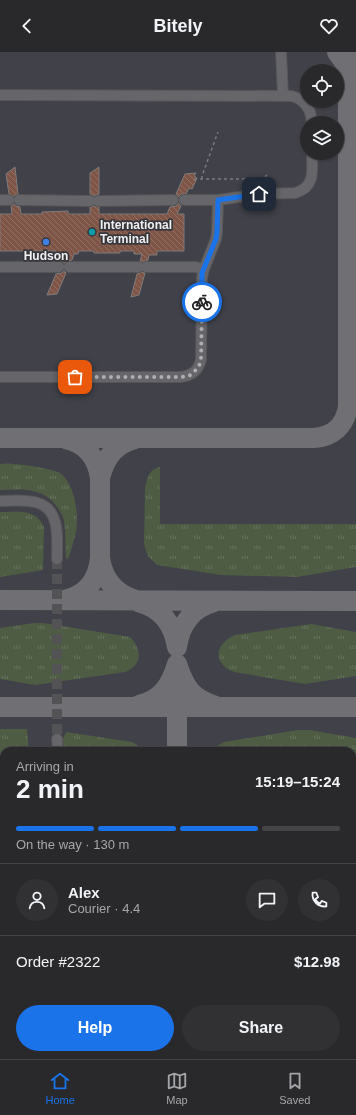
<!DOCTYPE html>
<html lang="en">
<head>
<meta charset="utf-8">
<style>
  :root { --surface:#29292c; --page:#313134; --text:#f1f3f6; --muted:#a5a6a9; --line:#454548; --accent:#1a73e8 }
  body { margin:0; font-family:Arial,sans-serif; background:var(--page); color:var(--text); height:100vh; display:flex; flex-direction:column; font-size:15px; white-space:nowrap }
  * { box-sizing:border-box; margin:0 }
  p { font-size:13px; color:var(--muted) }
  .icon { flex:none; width:22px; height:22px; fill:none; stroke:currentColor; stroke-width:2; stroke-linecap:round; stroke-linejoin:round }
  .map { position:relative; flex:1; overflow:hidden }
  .panel { position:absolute; left:0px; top:695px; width:356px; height:312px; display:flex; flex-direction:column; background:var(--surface); border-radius:12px 12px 0 0; box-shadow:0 1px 3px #0004,0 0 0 1px var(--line) }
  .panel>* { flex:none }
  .buttons { position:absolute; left:300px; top:12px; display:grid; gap:8px }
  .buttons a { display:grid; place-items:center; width:44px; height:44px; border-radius:50%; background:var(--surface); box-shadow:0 1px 3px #0004,0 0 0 1px var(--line); font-size:20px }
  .pin { position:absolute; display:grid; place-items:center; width:34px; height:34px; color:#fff; margin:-17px; border-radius:8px; box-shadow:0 2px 6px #0006 }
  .courier { position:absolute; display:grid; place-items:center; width:40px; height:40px; margin:-20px; border:3px solid #1a73e8; border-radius:50%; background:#fff; color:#222; box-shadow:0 1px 5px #0007 }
  .headline em { font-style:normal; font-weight:700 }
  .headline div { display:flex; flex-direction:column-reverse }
  .headline { display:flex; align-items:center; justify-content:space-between; height:68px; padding:0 16px }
  h1 { font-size:26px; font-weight:700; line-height:30px }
  .bar { display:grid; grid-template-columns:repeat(4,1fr); gap:6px 4px; align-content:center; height:48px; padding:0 16px }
  .bar i { height:5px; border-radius:3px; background:var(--line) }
  .bar .selected { background:var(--accent) }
  .bar p { grid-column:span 4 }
  .line { display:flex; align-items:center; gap:10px; padding:0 16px; border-top:1px solid var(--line) }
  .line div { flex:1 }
  .round { display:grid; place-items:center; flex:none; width:42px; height:42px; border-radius:21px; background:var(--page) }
  .primary-button { display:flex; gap:8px; margin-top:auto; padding:8px 16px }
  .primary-button a { flex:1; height:46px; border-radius:24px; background:var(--accent); color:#fff; font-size:16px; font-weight:700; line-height:46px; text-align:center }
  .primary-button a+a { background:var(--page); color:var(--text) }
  header { display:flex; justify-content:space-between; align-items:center; height:52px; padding:0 16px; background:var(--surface); font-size:18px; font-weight:700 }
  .tab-bar { display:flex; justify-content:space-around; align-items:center; height:56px; border-top:1px solid var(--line); background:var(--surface); font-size:11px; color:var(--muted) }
  .tab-bar a { display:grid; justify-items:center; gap:2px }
  .tab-bar .selected { color:var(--accent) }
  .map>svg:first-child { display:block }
  .built { fill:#404149; fill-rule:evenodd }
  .grass { fill:url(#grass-tufts) }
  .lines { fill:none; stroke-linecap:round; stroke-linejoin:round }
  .taxiway { stroke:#707074; stroke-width:20 }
  .building { fill:url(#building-back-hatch); stroke:#807b7a }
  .minor-tunnel { stroke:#535356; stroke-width:10; stroke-dasharray:10 5; stroke-linecap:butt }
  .minor-casing { stroke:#555558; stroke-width:12 }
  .path { stroke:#7a7a7d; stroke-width:1.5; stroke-dasharray:3 3; stroke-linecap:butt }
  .minor { stroke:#66666a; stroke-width:10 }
  .done { stroke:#afafb2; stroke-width:4; stroke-dasharray:0 7.2 }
  .route { stroke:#1a73e8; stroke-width:5 }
  .culture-dot { fill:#0f9aa8; stroke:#37373b; stroke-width:1.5 }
  .shop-dot { fill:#3f7fe0; stroke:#37373b; stroke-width:1.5 }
  .labels { text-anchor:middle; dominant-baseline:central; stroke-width:3.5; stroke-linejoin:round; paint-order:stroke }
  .poi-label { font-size:12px; font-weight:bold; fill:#f0f0f2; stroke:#37373b; text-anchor:start }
</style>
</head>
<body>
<header><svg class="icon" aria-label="back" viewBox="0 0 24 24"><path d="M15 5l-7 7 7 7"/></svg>Bitely<svg class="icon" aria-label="heart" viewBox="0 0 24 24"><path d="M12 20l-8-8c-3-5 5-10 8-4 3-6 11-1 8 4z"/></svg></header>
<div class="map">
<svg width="356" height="1007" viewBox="0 0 356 1007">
  <defs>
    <pattern id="grass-tufts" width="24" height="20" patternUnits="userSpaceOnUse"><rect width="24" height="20" fill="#4e5c43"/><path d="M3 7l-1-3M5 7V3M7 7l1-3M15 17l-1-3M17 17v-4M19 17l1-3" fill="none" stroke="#68745f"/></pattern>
    <pattern id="building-back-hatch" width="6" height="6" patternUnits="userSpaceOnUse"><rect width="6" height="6" fill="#7e5547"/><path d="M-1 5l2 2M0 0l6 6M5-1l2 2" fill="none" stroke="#916e62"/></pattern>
  </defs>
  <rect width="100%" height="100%" fill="#37373b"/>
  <path class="built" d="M0,0H356V1007H0ZM307,19H337V49H307ZM307,71H337V101H307ZM4,699H352V1003H4Z"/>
  <path class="grass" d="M0,412C4,412 8,411 12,412C21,412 54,417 60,421C73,430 77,454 77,469C77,481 72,494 69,505L67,507L66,506C65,494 66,481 64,469C63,464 60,459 57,455C44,435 21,437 0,438Z
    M160,415V472H356V515L297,525L221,523L157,513L148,504L146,499L144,492L145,439C145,433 148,421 153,418C155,416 158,416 160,415Z
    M0,460C17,460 36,456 44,475L43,518L0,525Z
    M34,571H43L130,585C142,597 143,613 125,620L35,633L0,627V576Z
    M311,572L356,580V624L305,632L234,620C230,618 226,617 223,613C212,601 223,588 235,583Z
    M0,677H27L29,699H4V713H0Z
    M298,678H310L356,686V710H352V699H213L215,695L224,690Z
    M66,680L132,690L137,693L140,699H64L63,687Z"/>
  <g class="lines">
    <path class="taxiway" d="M337,0L345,11L348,23L350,12L356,2
      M0,386H314C333,385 345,373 348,355V23
      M65,387C86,391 97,406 100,426C105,406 115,392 135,387
      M100,426V506
      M0,548L356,549
      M65,548C87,542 98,528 100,506C103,527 115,542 136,548
      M138,550C161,556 173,571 177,595C180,573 192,556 214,550
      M139,653C161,648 171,633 177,612C185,636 192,647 216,654
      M0,655H356
      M177,699V642
      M352,779H356
      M352,809H356
      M352,838H356
      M352,898H356
      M352,928H356
      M352,958H356
      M196,1003L199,1007"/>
  </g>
  <path class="building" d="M15,115L18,142L14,144L9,142L6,122Z
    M99,115V142L94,144L90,142V121Z
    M196,121L194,124L197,126L192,137L189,136L186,142H181L178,145L176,142L185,122Z
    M178,151L181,154L177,162H184V199H157V203H149L148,208L142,210L140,209L142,202H134V199H120V201H94V199H79L78,202H74L72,208L66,209L64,211L61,209L64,202L56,203V199H0V162H12L11,154L14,152L16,154L20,155L21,162H42V160L68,159V162H90V155L94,154L99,155V162H167L170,155L176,154Z
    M64,219L66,221L57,242L47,243L56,222L62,221Z
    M142,220L145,221L139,243L131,245L137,222Z"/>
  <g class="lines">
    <path class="minor-tunnel" d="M57,507V687"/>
    <defs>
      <path id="minor" d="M281,0L283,43
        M0,43L291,44C305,47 311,57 312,71
        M0,148H9
        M19,148L90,149
        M184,148H218L259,142L295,141C316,135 312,118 312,101
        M98,149L173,148
        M0,215H59
        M69,215H139
        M146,215H195L204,217
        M0,325H180C192,324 198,319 201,308L202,226L204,217L216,187L217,180L218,148
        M0,449C12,449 26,447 38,451C61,458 57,488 57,507
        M57,687L58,699
        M0,722H4
        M0,968H4
        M0,980H4
        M112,1003V1007
        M145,1003V1007
        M289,1003V1007
        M236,1007V1003"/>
    </defs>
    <use href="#minor" class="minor-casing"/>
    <path class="path" d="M194,127H262L267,123
      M202,127V124L218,80"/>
    <use href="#minor" class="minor"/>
  </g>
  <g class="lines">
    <path class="done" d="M75,325H180L189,324L194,320L199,314L201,308L202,250"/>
    <path class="route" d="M202,250V221L216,187L217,180L218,148L259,142"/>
  </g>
  <circle class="culture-dot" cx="92" cy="180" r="4"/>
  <circle class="shop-dot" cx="46" cy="190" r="4"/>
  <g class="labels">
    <g class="poi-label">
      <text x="100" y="173">International<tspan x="100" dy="14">Terminal</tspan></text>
      <text x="46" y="204" text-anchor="middle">Hudson</text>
    </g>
  </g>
</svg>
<div class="buttons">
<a><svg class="icon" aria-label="locate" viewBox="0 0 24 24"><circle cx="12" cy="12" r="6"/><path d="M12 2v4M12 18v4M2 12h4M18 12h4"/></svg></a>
<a><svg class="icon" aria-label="layers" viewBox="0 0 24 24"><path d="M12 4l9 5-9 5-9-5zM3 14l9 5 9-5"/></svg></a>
</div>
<div class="pin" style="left:75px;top:325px;background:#ea580c"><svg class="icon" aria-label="bag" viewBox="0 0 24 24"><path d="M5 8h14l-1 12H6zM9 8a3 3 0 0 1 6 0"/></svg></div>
<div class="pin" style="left:259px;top:142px;background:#1f2937"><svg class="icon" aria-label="home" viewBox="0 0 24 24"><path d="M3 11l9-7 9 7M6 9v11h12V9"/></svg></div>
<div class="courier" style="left:202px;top:250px"><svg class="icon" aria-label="bike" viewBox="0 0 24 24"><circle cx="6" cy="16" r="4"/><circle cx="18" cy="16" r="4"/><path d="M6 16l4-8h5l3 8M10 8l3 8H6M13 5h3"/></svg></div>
<section class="panel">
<div class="headline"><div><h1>2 min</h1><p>Arriving in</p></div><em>15:19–15:24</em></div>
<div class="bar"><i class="selected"></i><i class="selected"></i><i class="selected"></i><i></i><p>On the way · 130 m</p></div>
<div class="line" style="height:72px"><a class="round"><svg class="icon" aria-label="person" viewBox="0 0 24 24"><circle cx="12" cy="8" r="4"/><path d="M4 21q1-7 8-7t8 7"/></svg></a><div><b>Alex</b><p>Courier · 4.4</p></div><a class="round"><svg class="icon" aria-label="chat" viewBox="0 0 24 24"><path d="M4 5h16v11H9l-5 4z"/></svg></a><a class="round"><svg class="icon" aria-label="phone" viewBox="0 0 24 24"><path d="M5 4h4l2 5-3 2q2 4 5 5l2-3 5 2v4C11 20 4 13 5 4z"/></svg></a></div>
<div class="line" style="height:52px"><div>Order #2322</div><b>$12.98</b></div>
<div class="primary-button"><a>Help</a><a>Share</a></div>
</section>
</div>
<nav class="tab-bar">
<a class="selected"><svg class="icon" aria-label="home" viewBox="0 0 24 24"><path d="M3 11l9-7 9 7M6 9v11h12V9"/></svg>Home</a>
<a><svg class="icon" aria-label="map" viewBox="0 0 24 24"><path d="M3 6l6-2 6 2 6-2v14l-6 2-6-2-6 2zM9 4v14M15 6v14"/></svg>Map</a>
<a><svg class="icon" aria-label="saved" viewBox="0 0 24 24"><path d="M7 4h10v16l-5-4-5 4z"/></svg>Saved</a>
</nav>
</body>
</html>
